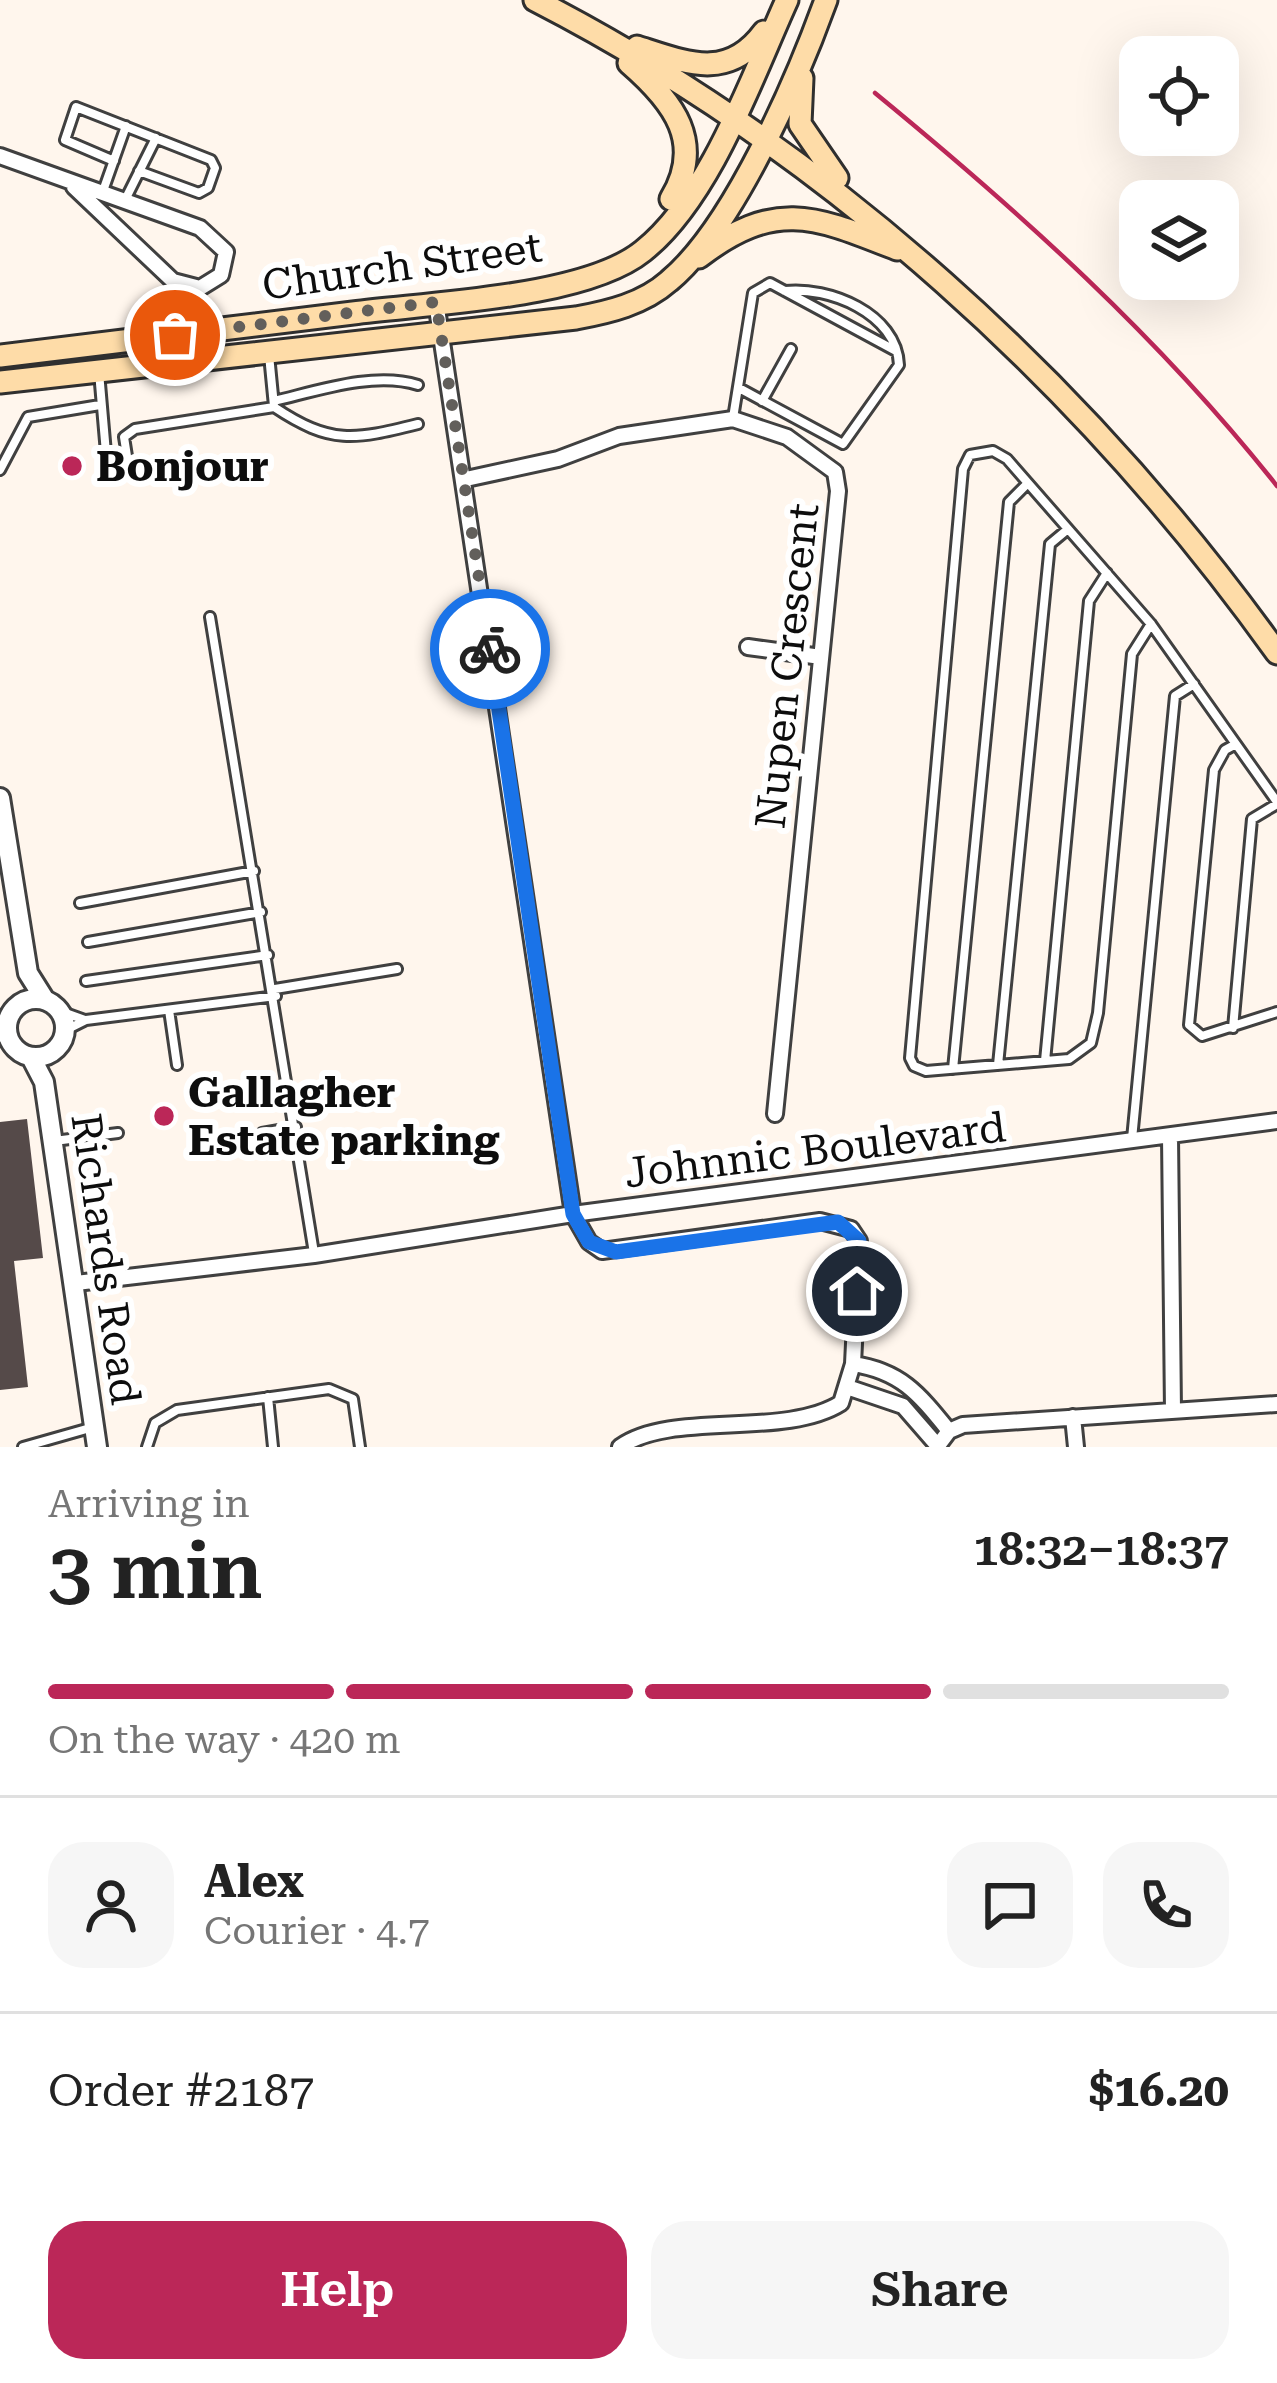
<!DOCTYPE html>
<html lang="en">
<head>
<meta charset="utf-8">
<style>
  :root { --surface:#fff; --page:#f6f6f6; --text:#222; --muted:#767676; --line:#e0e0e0; --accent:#bb2758 }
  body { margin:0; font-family:"Roboto Serif",serif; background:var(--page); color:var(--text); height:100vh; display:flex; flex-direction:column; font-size:45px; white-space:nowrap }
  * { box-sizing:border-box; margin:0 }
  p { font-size:39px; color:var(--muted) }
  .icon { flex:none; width:66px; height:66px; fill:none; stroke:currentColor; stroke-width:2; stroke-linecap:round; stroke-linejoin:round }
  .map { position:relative; height:1447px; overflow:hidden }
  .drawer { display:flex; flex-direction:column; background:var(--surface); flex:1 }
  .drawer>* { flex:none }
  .fabs { position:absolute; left:1119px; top:36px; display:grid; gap:24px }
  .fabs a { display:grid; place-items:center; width:120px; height:120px; border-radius:24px; background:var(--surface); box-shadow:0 12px 48px #0002; font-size:60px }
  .pin { position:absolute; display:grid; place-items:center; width:102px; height:102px; color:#fff; margin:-51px; border:6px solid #fff; border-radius:50%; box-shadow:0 3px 12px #0007 }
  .courier { position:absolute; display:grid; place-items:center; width:120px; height:120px; margin:-60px; border:9px solid #1a73e8; border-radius:50%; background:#fff; color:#222; box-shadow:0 3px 15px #0007 }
  .overview em { font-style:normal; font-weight:600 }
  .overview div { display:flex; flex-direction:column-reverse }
  .overview { display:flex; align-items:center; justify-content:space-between; height:204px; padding:0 48px }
  h1 { font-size:78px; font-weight:600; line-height:90px }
  .bar { display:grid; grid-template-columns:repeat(4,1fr); gap:18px 12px; align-content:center; height:144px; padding:0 48px }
  .bar i { height:15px; border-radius:9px; background:var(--line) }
  .bar .on { background:var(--accent) }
  .bar p { grid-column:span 4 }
  .line { display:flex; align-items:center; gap:30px; padding:0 48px; border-top:3px solid var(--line) }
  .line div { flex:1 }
  .round { display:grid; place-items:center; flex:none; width:126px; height:126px; border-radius:36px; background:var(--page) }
  .action { display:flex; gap:24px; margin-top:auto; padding:24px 48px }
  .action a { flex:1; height:138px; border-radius:36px; background:var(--accent); color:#fff; font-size:48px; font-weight:600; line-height:138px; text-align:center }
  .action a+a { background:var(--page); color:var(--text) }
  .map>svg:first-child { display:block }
  .building { fill:#554a49 }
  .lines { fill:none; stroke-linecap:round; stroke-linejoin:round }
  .service-casing { stroke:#404040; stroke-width:14 }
  .minor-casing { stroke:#404040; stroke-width:20 }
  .tertiary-casing { stroke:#404040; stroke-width:24 }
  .secondary-casing { stroke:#2f2f2f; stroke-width:27 }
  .service { stroke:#fff; stroke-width:8 }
  .minor { stroke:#fff; stroke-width:14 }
  .tertiary { stroke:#fff; stroke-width:18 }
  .secondary { stroke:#fedca8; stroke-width:21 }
  .rail { stroke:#bb2758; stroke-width:4.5 }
  .done { stroke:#625f5b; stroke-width:12; stroke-dasharray:0 21.6 }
  .route { stroke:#1a73e8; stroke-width:15 }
  .poi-dot { fill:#bb2758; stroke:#fff; stroke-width:4.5 }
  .labels { text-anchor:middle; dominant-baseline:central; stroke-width:12; stroke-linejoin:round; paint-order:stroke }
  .street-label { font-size:42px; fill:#0d0d0d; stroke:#fff }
  .poi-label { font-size:42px; font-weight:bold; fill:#0d0d0d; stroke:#fff; text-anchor:start }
</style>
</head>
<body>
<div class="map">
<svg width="1277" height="1447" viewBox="0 0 1277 1447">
  <rect width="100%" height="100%" fill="#fff6ed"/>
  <path class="building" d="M27,1119L43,1258L14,1261L28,1387L0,1390V1122Z"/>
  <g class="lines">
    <defs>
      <path id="service" d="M114,161L65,140L76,107L211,160L215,168L208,188L199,193L139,171
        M103,191L126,126
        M125,200L156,138
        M269,355L274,406
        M99,372L106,453
        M739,388L843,444L899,365C897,313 828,286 785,291
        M274,401C317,391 374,371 418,385
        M762,401L791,349
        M733,418L753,293L770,283L896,351
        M0,470L28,417L100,405
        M130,475L124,437L135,429L274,407C331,445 354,440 418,424
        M210,617L314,1253
        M1151,624L1132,654L1098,1013L1091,1043L1069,1059L926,1071L914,1066L910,1058L963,469L970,455L993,451L1007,459L1151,624L1277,802
        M1236,744L1225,750L1214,770L1189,1025L1202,1036L1277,1012
        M80,903L254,871
        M88,942L261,912
        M86,981L268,955
        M275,989L397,969
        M169,1010L177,1065
        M60,1011L85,1020
        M0,1025L8,1021
        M1233,1028L1252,819L1277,804
        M66,1030L86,1020L276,996
        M0,1037L9,1040
        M1045,1061L1089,601L1107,573
        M998,1065L1050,544L1068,529
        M953,1069L1009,502L1028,483
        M262,1133L296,1127
        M1132,1139L1175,696L1194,684
        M54,1141L118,1133
        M268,1397L273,1447
        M23,1447L90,1428
        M147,1447L155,1423L177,1410L329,1389L353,1399L360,1447"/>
      <path id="minor" d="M0,156L200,228L226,252L221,275L200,288L173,281L74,187
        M436,302L573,1214L589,1242L602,1251L820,1221L851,1229L859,1241L853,1364L841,1403C784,1439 672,1410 620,1447
        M466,479L558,459L619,436L733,419L787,437L835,472L838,491L775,1114
        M748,647L821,657
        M1170,1136L1173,1411
        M76,1283L314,1255L573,1214L1277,1121
        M853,1364C901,1371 919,1394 949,1431
        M850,1388L903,1406L937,1445
        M1073,1417L1076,1447
        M937,1447L949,1431L963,1425L1277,1404"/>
      <path id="tertiary" d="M0,798L28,973L45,1000
        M7 1028a29 29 0 1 1 58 0a29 29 0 1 1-58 0Z
        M31,1057L44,1082L97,1447"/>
      <path id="secondary" d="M535,0C827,150 1086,386 1277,653
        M637,47C687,63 728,81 764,32
        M629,63C674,102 705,143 671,199
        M802,78L800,124L837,178
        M699,257C776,198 816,217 897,249
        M0,356C118,342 235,327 353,313C429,303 585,298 643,251C710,198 752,77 787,0
        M0,382L576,318C609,312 643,304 669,281C734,227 797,80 826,0"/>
    </defs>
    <use href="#service" class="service-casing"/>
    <use href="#minor" class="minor-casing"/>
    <use href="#tertiary" class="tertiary-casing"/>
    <use href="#secondary" class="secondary-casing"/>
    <use href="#service" class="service"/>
    <use href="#minor" class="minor"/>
    <use href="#tertiary" class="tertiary"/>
    <use href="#secondary" class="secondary"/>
    <path class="rail" d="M875,93C1020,212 1160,338 1277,486"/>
  </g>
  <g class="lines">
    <path class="done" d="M175,335L436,302L490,649"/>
    <path class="route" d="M490,649L573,1214L589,1242L616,1252L838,1222L859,1241L857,1291"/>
  </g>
  <g class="poi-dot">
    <circle cx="72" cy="466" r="12"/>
    <circle cx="164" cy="1116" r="12"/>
  </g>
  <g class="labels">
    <g class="street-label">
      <text transform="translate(402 266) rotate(-8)">Church Street</text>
      <text transform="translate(787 666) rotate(-84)">Nupen Crescent</text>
      <text transform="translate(815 1150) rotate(-7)">Johnnic Boulevard</text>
      <text transform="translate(106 1259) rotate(82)">Richards Road</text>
    </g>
    <g class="poi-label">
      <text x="96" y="466">Bonjour</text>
      <text x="188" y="1092">Gallagher<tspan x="188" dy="48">Estate parking</tspan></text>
    </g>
  </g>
</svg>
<div class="fabs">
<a><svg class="icon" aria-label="locate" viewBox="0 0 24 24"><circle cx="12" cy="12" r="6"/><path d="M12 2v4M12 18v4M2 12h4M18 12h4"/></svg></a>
<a><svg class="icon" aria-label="layers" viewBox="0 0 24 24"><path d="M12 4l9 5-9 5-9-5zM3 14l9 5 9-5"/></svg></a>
</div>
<div class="pin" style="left:175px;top:335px;background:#ea580c"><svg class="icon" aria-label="bag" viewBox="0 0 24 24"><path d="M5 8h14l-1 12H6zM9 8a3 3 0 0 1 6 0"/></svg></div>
<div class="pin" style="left:857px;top:1291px;background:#1f2937"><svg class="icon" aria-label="home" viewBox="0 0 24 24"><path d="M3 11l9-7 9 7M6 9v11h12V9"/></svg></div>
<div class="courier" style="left:490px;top:649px"><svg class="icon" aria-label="bike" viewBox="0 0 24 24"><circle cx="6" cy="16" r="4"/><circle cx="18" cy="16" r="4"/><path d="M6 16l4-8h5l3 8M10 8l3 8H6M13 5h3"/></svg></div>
</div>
<section class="drawer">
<div class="overview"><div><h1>3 min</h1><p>Arriving in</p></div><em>18:32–18:37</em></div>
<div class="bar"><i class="on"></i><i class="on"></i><i class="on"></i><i></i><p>On the way · 420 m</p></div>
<div class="line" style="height:216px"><a class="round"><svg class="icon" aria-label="person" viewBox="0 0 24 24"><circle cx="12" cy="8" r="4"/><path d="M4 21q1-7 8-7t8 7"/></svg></a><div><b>Alex</b><p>Courier · 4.7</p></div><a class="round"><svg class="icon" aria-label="chat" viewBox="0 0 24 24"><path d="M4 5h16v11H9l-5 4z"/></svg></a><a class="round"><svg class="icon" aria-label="phone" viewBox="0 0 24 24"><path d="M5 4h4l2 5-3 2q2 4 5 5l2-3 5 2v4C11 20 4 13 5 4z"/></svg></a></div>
<div class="line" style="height:156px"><div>Order #2187</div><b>$16.20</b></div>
<div class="action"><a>Help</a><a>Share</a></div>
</section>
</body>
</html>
